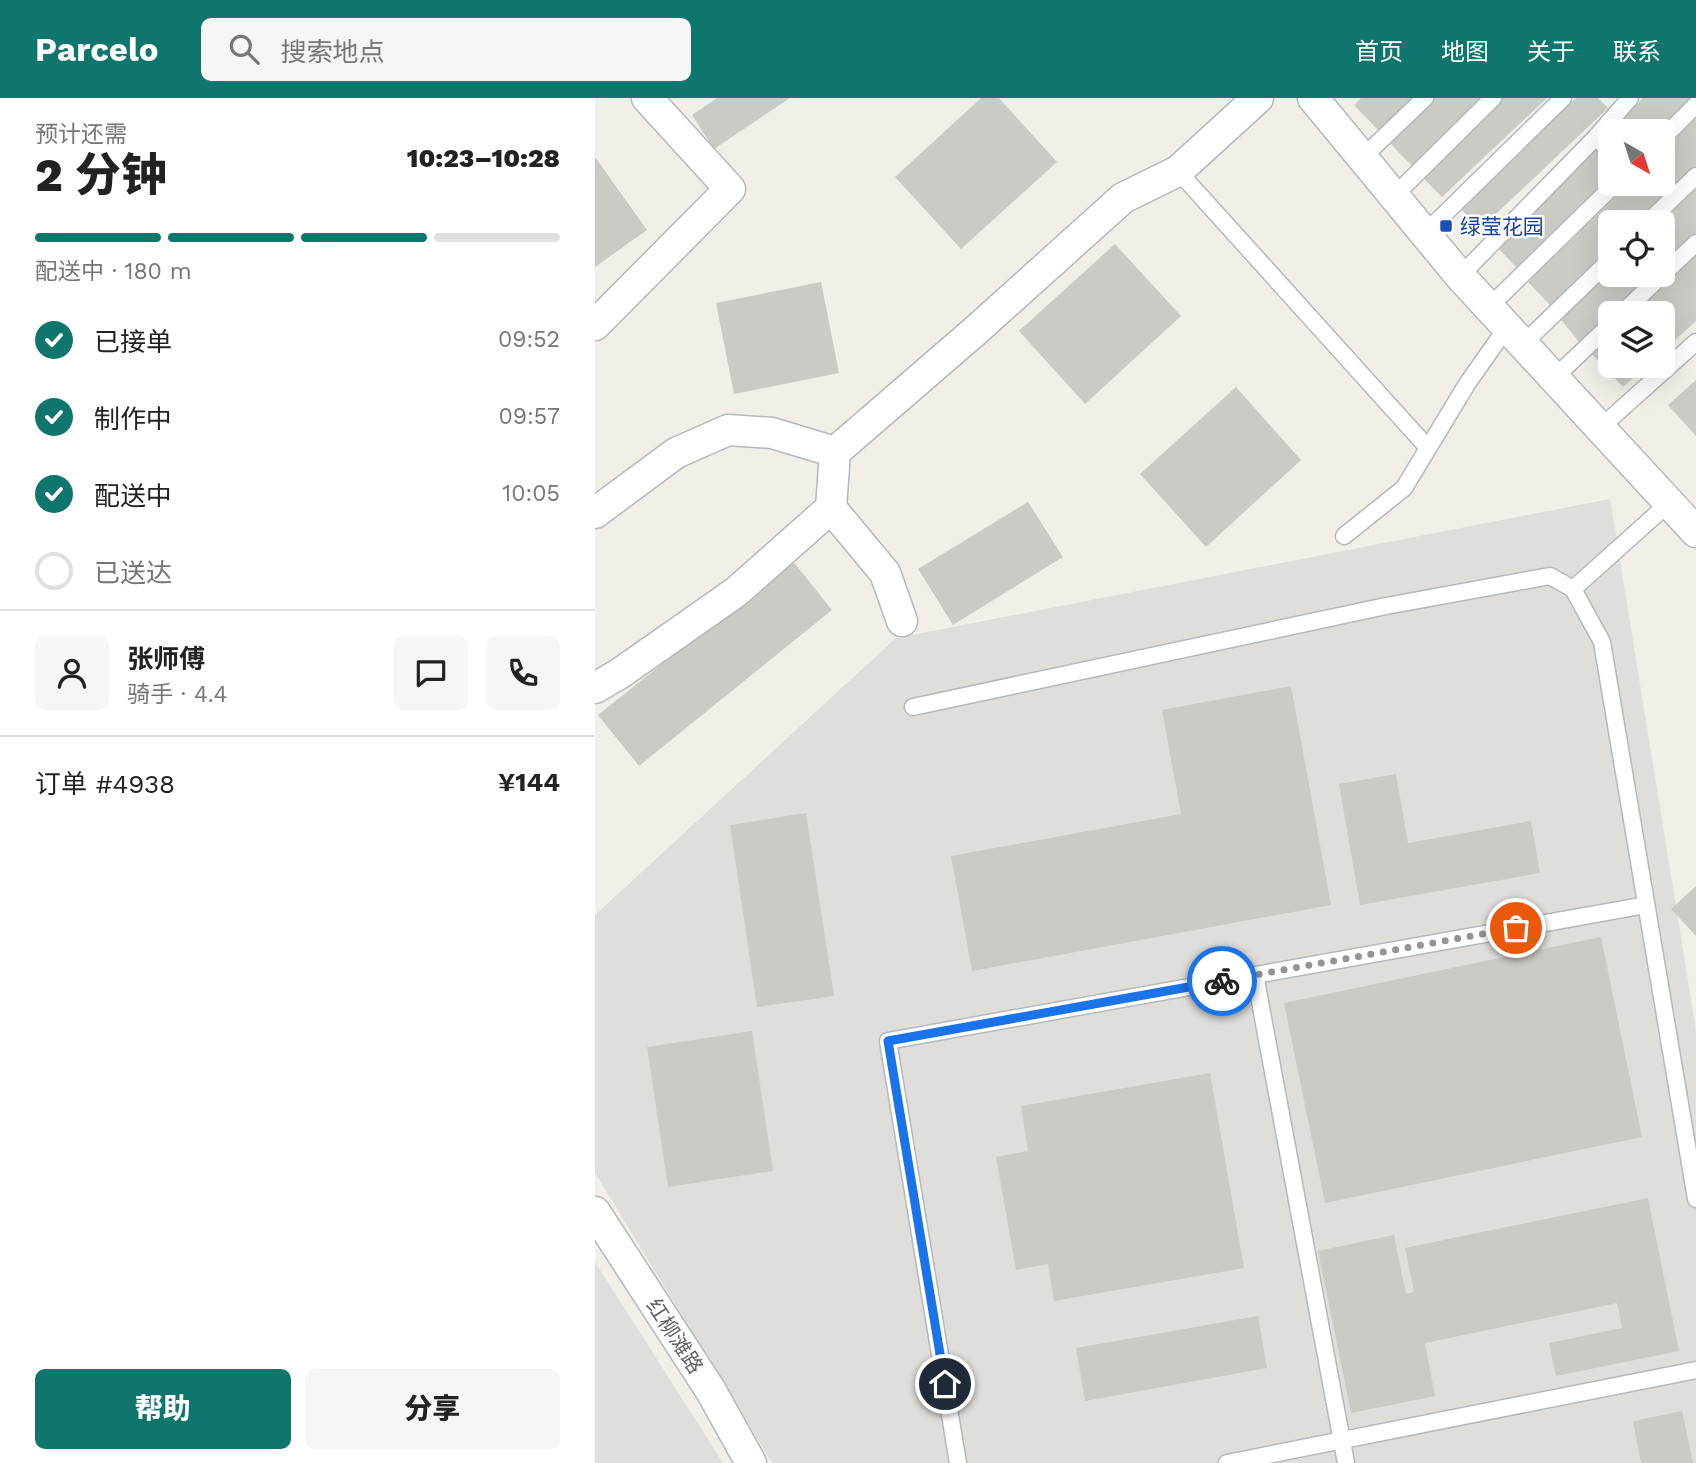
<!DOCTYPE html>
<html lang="zh">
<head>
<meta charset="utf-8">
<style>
  :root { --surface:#fff; --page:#f6f6f6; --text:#222; --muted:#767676; --line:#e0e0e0; --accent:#0f766e }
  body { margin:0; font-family:"Work Sans","Noto Sans SC",sans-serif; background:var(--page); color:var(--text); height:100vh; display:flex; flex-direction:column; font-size:26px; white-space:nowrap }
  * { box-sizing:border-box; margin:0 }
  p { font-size:23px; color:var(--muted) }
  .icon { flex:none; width:38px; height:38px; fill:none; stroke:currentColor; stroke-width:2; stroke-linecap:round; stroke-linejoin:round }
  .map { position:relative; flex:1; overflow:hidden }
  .panel { display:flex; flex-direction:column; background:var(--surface); width:595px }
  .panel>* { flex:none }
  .needle { width:46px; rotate:141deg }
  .fabs { position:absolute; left:1003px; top:21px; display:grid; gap:14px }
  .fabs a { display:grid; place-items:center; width:77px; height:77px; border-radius:10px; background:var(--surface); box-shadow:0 7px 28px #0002; font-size:35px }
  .pin { position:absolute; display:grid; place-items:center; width:60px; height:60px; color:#fff; margin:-30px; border:4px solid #fff; border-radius:50%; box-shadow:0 2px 7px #0007 }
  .courier { position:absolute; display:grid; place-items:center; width:70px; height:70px; margin:-35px; border:5px solid #1a73e8; border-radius:50%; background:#fff; color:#222; box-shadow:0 2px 9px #0007 }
  .overview em { font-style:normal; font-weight:800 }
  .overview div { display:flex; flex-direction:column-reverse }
  .overview { display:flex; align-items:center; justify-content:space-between; height:119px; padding:0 35px }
  h1 { font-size:46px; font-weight:800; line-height:52px }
  .bar { display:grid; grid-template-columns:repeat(4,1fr); gap:10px 7px; align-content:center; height:84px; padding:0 35px }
  .bar i { height:9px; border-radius:5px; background:var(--line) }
  .bar .on { background:var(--accent) }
  .bar p { grid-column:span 4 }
  .line { display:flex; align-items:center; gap:18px; padding:0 35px; border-top:2px solid var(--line) }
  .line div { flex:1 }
  .round { display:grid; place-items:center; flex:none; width:74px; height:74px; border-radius:10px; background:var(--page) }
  ol { padding:0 35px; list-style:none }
  li { display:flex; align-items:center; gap:21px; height:77px }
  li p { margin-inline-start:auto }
  li .icon { padding:7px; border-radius:50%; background:var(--accent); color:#fff; stroke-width:4 }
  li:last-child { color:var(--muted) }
  li i { width:38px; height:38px; border:4px solid var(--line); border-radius:50% }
  .primary-button { display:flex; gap:14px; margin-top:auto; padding:14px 35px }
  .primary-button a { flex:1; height:80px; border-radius:10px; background:var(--accent); color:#fff; font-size:28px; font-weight:800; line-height:80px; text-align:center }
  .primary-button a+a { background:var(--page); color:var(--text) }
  header { display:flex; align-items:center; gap:42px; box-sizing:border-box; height:98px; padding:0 35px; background:var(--accent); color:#fff }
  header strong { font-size:33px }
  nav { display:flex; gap:38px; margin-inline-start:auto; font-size:24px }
  .search { width:490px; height:63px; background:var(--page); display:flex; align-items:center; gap:18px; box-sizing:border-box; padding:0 24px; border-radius:10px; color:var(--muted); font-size:26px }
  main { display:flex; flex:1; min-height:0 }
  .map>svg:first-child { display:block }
  .industrial { fill:#e0deda }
  .building { fill:#cccac5 }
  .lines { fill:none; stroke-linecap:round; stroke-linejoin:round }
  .service-casing { stroke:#b5b8bc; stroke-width:19 }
  .minor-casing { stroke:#b5b8bc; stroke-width:33 }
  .service { stroke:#fff; stroke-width:16 }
  .minor { stroke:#fff; stroke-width:30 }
  .done { stroke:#929495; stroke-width:7; stroke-dasharray:0 12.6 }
  .route { stroke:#1a73e8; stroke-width:9 }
  .transit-dot { fill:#1a4fb4; stroke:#fff; stroke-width:2.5 }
  .labels { text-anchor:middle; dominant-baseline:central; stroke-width:5; stroke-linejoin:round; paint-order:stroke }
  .transit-label { font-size:21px; fill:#164399; stroke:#fff; text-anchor:start }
  .street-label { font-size:21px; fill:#5f6368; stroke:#fff }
</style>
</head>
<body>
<header>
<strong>Parcelo</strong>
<div class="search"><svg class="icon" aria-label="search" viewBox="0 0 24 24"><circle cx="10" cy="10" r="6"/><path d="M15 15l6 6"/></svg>搜索地点</div>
<nav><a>首页</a><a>地图</a><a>关于</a><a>联系</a></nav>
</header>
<main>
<section class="panel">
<div class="overview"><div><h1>2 分钟</h1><p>预计还需</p></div><em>10:23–10:28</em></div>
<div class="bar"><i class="on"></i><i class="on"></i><i class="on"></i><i></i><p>配送中 · 180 m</p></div>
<ol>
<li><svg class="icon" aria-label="check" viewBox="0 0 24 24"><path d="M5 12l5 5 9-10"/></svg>已接单<p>09:52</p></li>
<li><svg class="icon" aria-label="check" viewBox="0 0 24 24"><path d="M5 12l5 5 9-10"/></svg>制作中<p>09:57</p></li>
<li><svg class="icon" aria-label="check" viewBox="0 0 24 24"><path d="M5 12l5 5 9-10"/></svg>配送中<p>10:05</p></li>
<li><i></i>已送达</li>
</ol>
<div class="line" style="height:126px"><a class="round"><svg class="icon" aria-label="person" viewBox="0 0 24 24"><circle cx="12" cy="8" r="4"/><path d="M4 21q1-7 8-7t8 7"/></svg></a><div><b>张师傅</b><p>骑手 · 4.4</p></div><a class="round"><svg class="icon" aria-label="chat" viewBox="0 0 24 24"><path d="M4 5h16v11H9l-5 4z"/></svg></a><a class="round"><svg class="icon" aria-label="phone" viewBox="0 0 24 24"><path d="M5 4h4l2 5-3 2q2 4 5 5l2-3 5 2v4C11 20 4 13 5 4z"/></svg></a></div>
<div class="line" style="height:91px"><div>订单 #4938</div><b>¥144</b></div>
<div class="primary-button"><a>帮助</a><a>分享</a></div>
</section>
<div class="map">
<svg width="1101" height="1365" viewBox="0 0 1101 1365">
  <rect width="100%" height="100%" fill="#f1efe8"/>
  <path class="industrial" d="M1015,401L1101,932V1365H177L0,1075V817L301,540Z
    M0,1164L128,1365H0Z"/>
  <path class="building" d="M122,0H195L119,51L97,17Z
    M386,0H404L462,64L366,151L300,79Z
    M766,0H818L783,32L759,7Z
    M839,0H890L818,69L793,43Z
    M907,0H952L847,99L825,77Z
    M981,0H1003L1013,10L885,131L865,110Z
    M1048,0H1097L1063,33H1015V41L1010,37Z
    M1101,20V68L1042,124H1015V151L956,208L933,184L1034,86H1068V53Z
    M1004,50L1015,62V83L923,171L901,148Z
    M0,59L52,132L0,169Z
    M1101,91V135L1068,168V123Z
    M520,146L586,218L490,306L424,233Z
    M1101,155V223L1068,253V215H1037Z
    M1015,174V177H1058L1018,215H1015V218L986,246L966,222Z
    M226,184L244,275L139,296L121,205Z
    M1015,237V268H1051L1028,289L996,255Z
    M1101,282V338L1073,307Z
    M641,289L706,362L611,449L545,376Z
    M433,404L468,459L358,527L323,471Z
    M197,462L237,512L44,668L3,617Z
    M696,588L736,807L377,873L356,758L586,716L567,612Z
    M801,676L813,745L936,723L945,775L765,807L744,686Z
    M211,715L239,898L162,909L135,727Z
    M1101,788V838L1076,811Z
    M1006,839L1047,1039L730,1105L689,905Z
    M157,933L178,1073L73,1089L52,949Z
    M615,975L649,1170L459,1203L453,1166L421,1172L401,1059L433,1053L426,1008Z
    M1053,1100L1084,1253L961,1278L954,1245L1027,1230L1022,1205L830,1245L840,1298L756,1315L723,1153L799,1137L811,1196L819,1194L810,1150Z
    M663,1218L672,1270L490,1303L481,1250Z
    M1087,1313L1098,1365H1046L1038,1323Z"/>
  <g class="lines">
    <defs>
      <path id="service" d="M1001,39L1015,54
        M1068,40L1101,7
        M767,60L830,0
        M583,73L833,350
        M798,99L898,0
        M1053,124L1101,78
        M829,136L968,0
        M865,178L1001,39L1035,0
        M894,209L1020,86
        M1027,215L1101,145
        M928,246L1015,162
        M959,280L1015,227
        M1005,330L1101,244
        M749,438L809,390L872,286L912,229
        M978,491L1074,405
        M318,609L791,508L955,478L978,491L1007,544L1101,1101
        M660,877L751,1365
        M363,1365L293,943L1051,807
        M632,1365L1101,1272"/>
      <path id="minor" d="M718,0L865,178L1101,434
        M0,227L135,91L52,0
        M236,410L290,475L307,523
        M0,415L81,355L133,332L177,335L240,354
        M0,590L24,576L141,494L236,410L240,354L379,234L528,100L583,73L663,0
        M0,1114L116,1293L156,1365"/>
    </defs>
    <use href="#service" class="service-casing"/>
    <use href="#minor" class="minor-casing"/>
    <use href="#service" class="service"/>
    <use href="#minor" class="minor"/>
  </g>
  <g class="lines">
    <path class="done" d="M627,883L921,830"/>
    <path class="route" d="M350,1286L293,943L627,883"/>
  </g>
  <rect class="transit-dot" x="844" y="121" width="14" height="14" rx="3.5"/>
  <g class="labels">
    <g class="transit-label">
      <text x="865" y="128">绿莹花园</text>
    </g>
    <g class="street-label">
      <text transform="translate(80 1238) rotate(57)">红柳滩路</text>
    </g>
  </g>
</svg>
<div class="fabs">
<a><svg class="needle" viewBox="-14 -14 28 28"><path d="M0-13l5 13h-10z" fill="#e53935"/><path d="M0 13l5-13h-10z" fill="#767676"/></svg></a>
<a><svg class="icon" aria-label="locate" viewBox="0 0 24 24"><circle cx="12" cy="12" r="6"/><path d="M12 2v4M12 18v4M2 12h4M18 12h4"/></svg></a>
<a><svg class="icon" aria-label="layers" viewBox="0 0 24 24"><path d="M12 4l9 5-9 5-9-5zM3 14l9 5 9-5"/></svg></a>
</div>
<div class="pin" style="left:921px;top:830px;background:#ea580c"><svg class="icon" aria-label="bag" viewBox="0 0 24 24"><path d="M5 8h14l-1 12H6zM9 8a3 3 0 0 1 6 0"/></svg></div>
<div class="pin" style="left:350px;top:1286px;background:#1f2937"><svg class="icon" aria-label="home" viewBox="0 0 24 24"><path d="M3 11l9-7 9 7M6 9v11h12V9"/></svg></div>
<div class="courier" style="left:627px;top:883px"><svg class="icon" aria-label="bike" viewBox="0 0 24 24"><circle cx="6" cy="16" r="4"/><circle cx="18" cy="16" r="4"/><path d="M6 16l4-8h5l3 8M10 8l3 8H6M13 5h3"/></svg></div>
</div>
</main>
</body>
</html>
